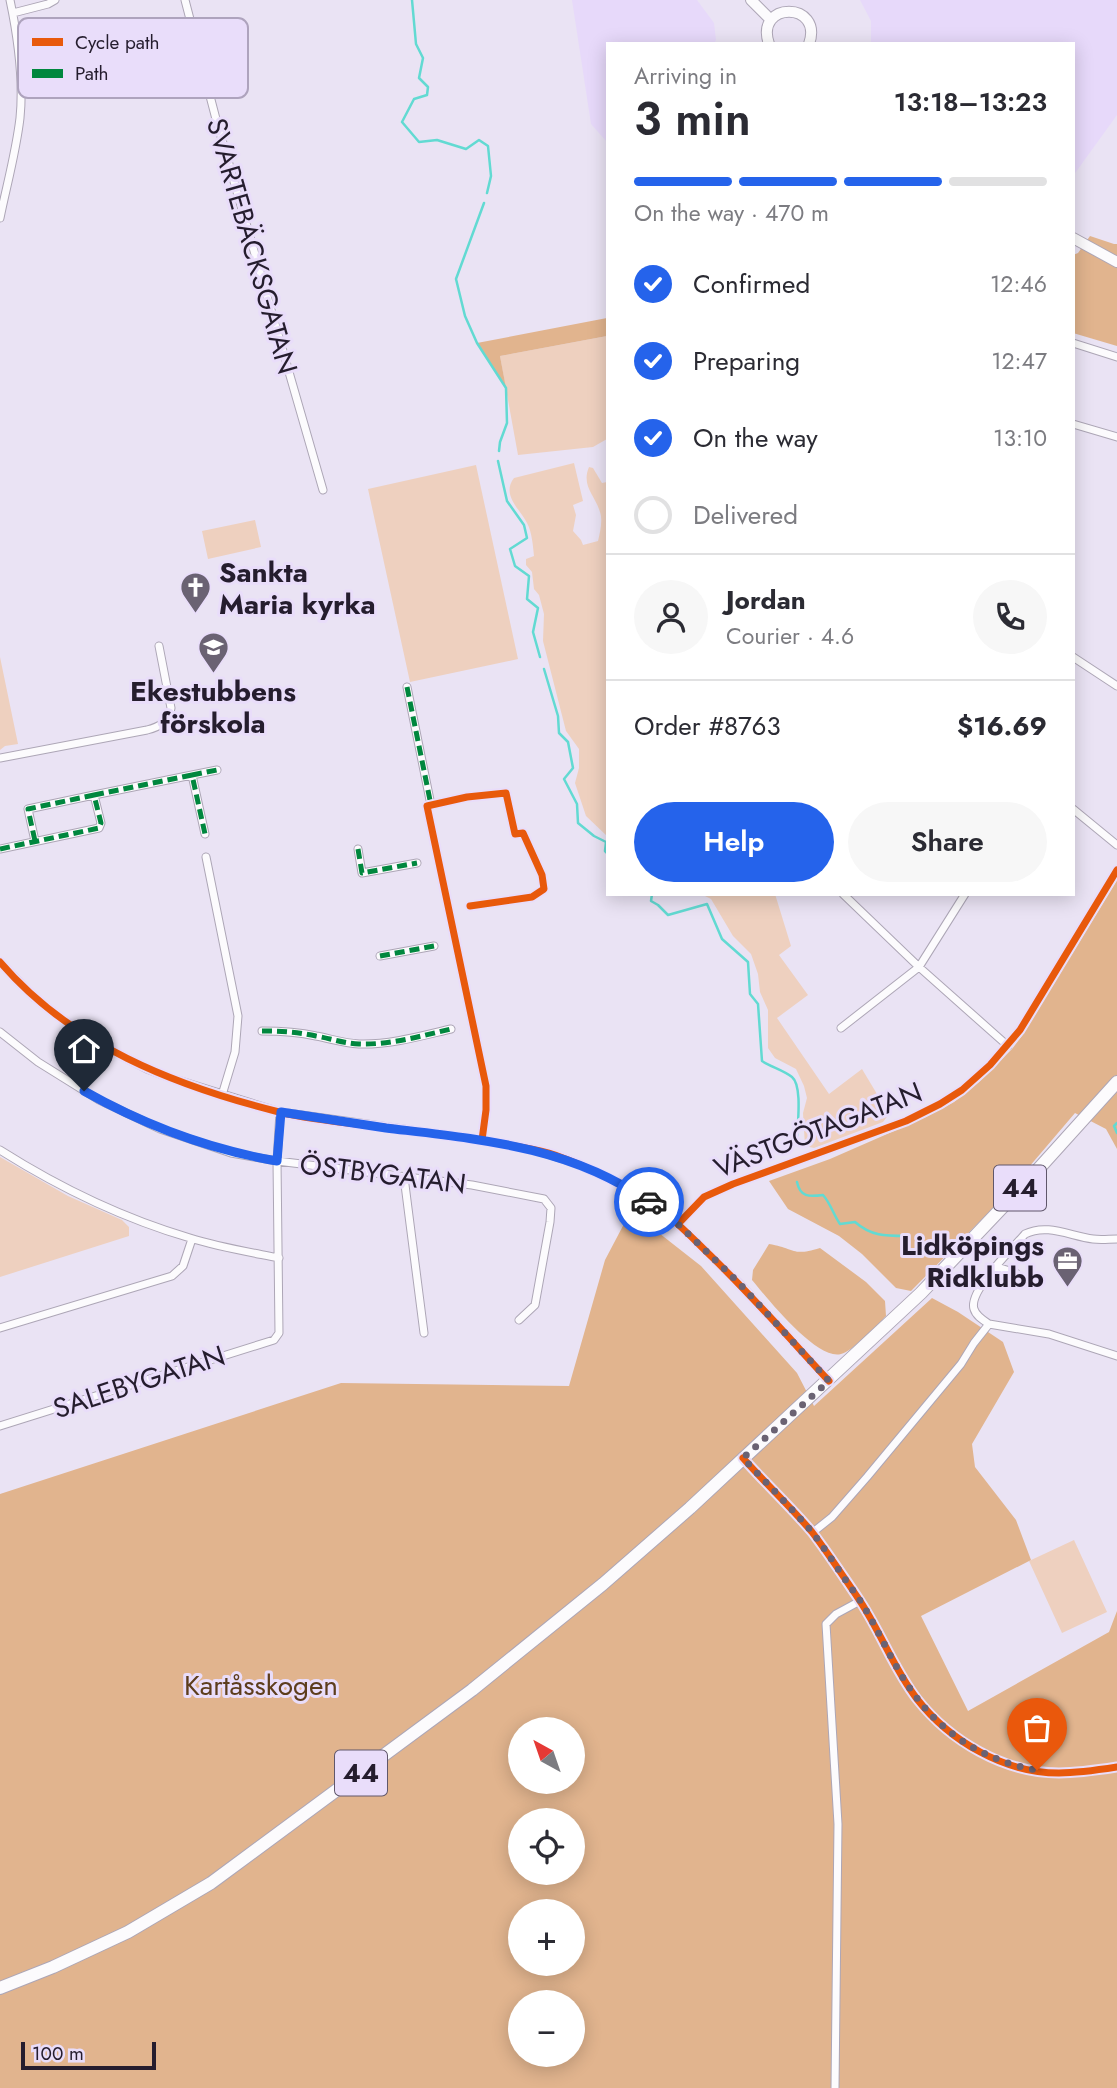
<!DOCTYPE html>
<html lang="en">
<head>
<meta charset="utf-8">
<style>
  :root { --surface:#fff; --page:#f7f7f7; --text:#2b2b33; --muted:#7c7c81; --line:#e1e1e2; --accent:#2563eb }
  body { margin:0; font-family:Jost,sans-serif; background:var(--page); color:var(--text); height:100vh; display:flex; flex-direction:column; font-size:26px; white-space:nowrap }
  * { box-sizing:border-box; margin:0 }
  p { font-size:23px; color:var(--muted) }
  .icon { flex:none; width:38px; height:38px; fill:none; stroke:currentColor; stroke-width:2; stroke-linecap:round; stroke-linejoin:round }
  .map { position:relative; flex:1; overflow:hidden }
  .panel { position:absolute; left:606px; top:42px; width:469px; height:854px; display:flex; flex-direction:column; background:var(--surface); border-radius:0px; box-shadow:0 4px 18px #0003 }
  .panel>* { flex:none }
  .needle { width:46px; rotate:320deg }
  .buttons { position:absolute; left:508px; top:1717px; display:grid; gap:14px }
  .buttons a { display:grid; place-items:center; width:77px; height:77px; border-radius:50%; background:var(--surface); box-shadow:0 4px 18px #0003; font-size:35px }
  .scale { position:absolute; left:21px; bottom:18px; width:135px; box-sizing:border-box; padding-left:7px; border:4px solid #251d2e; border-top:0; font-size:19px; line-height:24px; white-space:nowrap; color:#251d2e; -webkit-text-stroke:5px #e9ddfa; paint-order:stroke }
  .pin { position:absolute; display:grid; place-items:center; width:60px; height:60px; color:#fff; margin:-72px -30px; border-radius:50% 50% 50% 0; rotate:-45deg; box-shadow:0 0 7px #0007 }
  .pin .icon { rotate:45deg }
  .courier { position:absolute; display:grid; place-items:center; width:70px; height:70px; margin:-35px; border:5px solid #2563eb; border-radius:50%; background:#fff; color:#222; box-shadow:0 2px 9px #0007 }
  .head em { font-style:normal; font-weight:600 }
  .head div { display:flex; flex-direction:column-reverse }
  .head { display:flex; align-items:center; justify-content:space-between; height:119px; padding:0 28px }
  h1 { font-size:46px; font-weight:600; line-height:52px }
  .bar { display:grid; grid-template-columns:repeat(4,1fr); gap:10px 7px; align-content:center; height:84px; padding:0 28px }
  .bar i { height:9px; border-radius:5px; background:var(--line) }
  .bar .active { background:var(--accent) }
  .bar p { grid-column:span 4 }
  .line { display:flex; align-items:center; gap:18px; padding:0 28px; border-top:2px solid var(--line) }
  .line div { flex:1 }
  .round { display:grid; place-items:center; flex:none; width:74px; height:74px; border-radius:37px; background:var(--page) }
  ol { padding:0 28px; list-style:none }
  li { display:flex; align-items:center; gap:21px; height:77px }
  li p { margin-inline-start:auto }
  li .icon { padding:7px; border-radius:50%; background:var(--accent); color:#fff; stroke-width:4 }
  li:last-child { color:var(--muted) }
  li i { width:38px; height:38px; border:4px solid var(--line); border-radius:50% }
  .action { display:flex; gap:14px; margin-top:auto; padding:14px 28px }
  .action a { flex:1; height:80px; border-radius:42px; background:var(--accent); color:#fff; font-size:28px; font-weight:600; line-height:80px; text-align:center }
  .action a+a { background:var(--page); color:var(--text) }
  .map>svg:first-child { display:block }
  .built { fill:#e7d9fa }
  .green { fill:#eed0bf }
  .forest { fill:#e1b48e; fill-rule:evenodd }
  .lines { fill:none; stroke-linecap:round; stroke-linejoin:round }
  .stream { stroke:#62dad2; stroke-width:2.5 }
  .street-casing { stroke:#ada6b6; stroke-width:9 }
  .secondary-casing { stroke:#ada6b6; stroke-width:12 }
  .primary-casing { stroke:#ada6b6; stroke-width:14 }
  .street { stroke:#fcfbfd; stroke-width:7 }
  .secondary { stroke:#fcfbfd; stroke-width:10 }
  .primary { stroke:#fcfbfd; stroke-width:12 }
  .quiet { stroke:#00873e; stroke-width:5; stroke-dasharray:10 5; stroke-linecap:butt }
  .cycleway-casing { stroke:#e9ddfa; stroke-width:11 }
  .cycleway { stroke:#e8590c; stroke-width:7 }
  .done { stroke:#6a6273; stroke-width:7; stroke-dasharray:0 12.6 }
  .route { stroke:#2563eb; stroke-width:9 }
  .labels { text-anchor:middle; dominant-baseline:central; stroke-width:6; stroke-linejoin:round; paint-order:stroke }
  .shield { fill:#e9ddfa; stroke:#60576b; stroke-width:2 }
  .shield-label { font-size:26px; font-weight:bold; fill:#251d2e }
  .street-label { font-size:28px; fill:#251d2e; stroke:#e9ddfa }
  .poi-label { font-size:28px; font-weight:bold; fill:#251d2e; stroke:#e9ddfa; text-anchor:start }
  .park-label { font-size:28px; fill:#5d3d1c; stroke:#e9ddfa }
  .key { fill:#e9ddfa; stroke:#aea3bd; stroke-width:2 }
  .key-label { font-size:19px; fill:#251d2e }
</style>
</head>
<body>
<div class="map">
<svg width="1117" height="2088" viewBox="0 0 1117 2088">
  <rect width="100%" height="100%" fill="#eae3f4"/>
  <path class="built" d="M572,0H697L714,23L716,40L714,44H607V142L591,124Z
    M860,0H1117V115L1073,176V44H871V21Z"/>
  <path class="green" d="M607,336V439L593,447L518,455L500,356Z
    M574,463L583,501L573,505L576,515L573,531L581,540L583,545L598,541C600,532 603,521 600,512C595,495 581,486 589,467L593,468L602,483L607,482V836L586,816L575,783L579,768V749L566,731L543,641L544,614L539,595L534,589L532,572L526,565V559L534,556C533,546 532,532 527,523C520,509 501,495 514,478Z
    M476,465L518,659L410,682L368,489Z
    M255,520L261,547L208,559L202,531Z
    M0,657L18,744L5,746L0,750Z
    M701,894H775L791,946L779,955L808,995L777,1018L829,1094L862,1069L889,1114L883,1122L814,1148L805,1146L803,1113L807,1098L804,1086L796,1069L775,1058L768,1048V1010L760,992L758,974L751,954L733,936L711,899Z
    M0,1157L68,1196L122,1220L129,1227V1236L0,1277Z
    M1074,1540L1107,1612L1062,1633L1029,1561Z"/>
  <path class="forest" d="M1090,236L1114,244H1117V346L1073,333V255L1078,253Z
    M607,318V336L500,356L506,388L477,343Z
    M1117,880V1149L1106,1129L1075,1113L1000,1201L911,1291L896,1288L862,1254L839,1236L788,1209L769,1181L830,1159L926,1117L954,1102L979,1082L1012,1049L1024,1033Z
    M625,1222L650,1226L701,1266L797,1373L814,1406L932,1298L958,1312L1003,1342L1014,1372L972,1444L975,1467L1016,1520L1031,1560L921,1616L968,1711L1109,1632L1117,1611V2088H0V1494L341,1383L569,1386L605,1260ZM520,1729H572V1782H520ZM520,1820H572V1872H520ZM520,1911H572V1964H520ZM520,2002H572V2054H520Z
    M769,1244C795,1248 791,1257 820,1248L866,1282L885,1301L886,1316C876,1326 853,1351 841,1354C817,1361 767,1298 752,1280L753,1270Z"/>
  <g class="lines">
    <path class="stream" d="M412,0L416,44L423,58L419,78L428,87L427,95L414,99L402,122L419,142L437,140L466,149L479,140L488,146L491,176L487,193
      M484,203L456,279L465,316L477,343L506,388L507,423L500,442L499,451
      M498,461L507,501L524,525L527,538L510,549L515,566L529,576L527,599L538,608L533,632L540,657
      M544,669L558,716L559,733L568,742L573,768L564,779L577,804L578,823L594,836L606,842L605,851L607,853
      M652,894L651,901L658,905L668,915L707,904L722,939L748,962L750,994L758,1004L762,1061C771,1067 783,1070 792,1077C803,1086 797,1127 797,1142
      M1117,1123L1114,1126L1117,1133
      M797,1182C800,1197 809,1197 823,1195C831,1204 833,1214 840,1224L855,1222C871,1236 885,1236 906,1236"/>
    <defs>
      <path id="street" d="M185,0L216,119L323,490
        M13,13L48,4L55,0
        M0,218C7,184 16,152 20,118C24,78 18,38 10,0
        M1073,343L1117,357
        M1073,424L1117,437
        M1073,657L1117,686
        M407,687L431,805
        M0,758L147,730C159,727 169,722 171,708L159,646
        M192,775L217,770
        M94,795L192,775L205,834
        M1073,809L1117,845
        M0,849L99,828L101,823L94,795L28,809L35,841
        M358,849L362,873L417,863
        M206,857L238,1016L235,1052L222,1095
        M843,894L919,967L1008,1046
        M470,906L532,897L544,889L542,875L523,833L515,834L506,793L467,797L427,806L486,1086V1110L482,1140
        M380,956L434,946
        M0,962L35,998L76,1029L106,1048L147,1069L168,1077L280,1112L482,1140L535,1150L575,1163L618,1183L644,1198L678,1224L740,1284L828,1380
        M841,1028L919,967L965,894
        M262,1031C280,1031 298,1032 316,1036C332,1039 343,1043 359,1044C390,1045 421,1036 451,1029
        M0,1032L38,1062L99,1100L160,1129L231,1153L277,1161L472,1185L544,1199L551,1208L550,1222L535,1305L519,1320
        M0,1150C60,1188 122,1218 190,1238C219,1247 249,1252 279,1258
        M404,1177L424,1333
        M678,1224L704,1197L733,1184L906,1121L940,1104L962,1090L990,1065L1020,1030L1117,870
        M997,1267L1016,1273
        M989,1324C983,1320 976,1316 974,1309C968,1291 1013,1248 1025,1234C1047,1223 1070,1236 1093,1239C1101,1240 1109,1239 1117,1239
        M0,1328L172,1276L183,1266L192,1239
        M0,1426L274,1340L279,1333L277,1161L280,1112
        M743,1458C765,1483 790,1506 812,1532C828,1553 843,1576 858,1598C880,1630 893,1668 917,1699C950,1741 1004,1773 1059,1773C1079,1773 1098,1770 1117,1767
        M812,1533L832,1517L867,1477L961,1364L974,1343L989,1324L1049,1334L1117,1356
        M835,2088L838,1824L826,1624L836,1614L860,1601"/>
      <path id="secondary" d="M751,0L771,20
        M769,44C754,1 824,1 809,44
        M1073,238L1117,262"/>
      <path id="primary" d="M0,1988L53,1967L128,1932L211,1883L472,1690L603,1584L690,1508L921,1293L1033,1175L1117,1082"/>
    </defs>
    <use href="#street" class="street-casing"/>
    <use href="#secondary" class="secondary-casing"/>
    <use href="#primary" class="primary-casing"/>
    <use href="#street" class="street"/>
    <use href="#secondary" class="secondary"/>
    <use href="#primary" class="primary"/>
    <path class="quiet" d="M407,687L431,805
      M192,775L217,770
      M94,795L192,775L205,834
      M0,849L99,828L101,823L94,795L28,809L35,841
      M358,849L362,873L417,863
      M380,956L434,946
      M262,1031C280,1031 298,1032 316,1036C332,1039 343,1043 359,1044C390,1045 421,1036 451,1029"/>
    <defs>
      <path id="cycleway" d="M470,906L532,897L544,889L542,875L523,833L515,834L506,793L467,797L427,806L486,1086V1110L482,1140
        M0,962C71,1045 175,1086 279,1112C313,1120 349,1123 383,1127C425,1133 467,1137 509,1145C524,1148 540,1150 555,1155C591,1168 627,1186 658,1208C678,1222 695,1241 713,1258C753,1297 790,1339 829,1381
        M678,1224L704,1197L733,1184L906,1121L940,1104L962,1090L990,1065L1020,1030L1117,870
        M743,1458C765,1483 790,1506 812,1532C828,1553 843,1576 858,1598C880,1630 893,1668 917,1699C950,1741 1004,1773 1059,1773C1079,1773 1098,1770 1117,1767"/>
    </defs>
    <use href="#cycleway" class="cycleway-casing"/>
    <use href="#cycleway" class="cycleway"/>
  </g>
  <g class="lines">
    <path class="done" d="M649,1202L678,1224L740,1284L829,1381L743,1458C766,1483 790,1506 812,1532C827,1551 840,1573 855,1593C878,1626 892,1666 917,1698C946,1737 989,1762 1037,1770"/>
    <path class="route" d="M84,1091C146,1126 207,1149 277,1161L281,1112C316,1117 351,1123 386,1128C478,1139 570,1146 649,1202"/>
  </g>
  <defs>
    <symbol id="church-pin" viewBox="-11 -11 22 30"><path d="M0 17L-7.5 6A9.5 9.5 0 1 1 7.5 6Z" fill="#6a6273" stroke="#e9ddfa"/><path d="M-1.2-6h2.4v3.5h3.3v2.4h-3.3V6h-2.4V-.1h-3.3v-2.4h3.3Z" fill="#fff"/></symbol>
    <symbol id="school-pin" viewBox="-11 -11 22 30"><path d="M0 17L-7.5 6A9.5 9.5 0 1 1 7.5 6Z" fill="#6a6273" stroke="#e9ddfa"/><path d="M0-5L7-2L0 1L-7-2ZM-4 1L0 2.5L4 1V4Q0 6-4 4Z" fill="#fff"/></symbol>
    <symbol id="office-pin" viewBox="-11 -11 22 30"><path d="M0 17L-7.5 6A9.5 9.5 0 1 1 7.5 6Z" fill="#6a6273" stroke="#e9ddfa"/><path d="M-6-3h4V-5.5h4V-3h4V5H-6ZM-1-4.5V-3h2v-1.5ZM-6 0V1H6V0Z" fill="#fff"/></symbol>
  </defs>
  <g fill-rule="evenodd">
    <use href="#church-pin" x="178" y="570" width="35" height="47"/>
    <use href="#school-pin" x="196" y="630" width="35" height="47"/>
    <use href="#office-pin" x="1050" y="1244" width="35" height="47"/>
  </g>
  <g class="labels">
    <g class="shield">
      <rect x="994" y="1165.5" width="52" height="45" rx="5"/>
      <rect x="335" y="1750.5" width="52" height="45" rx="5"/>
    </g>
    <g class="shield-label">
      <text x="1020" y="1188">44</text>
      <text x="361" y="1773">44</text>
    </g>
    <g class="street-label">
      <text transform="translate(252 246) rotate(74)">SVARTEBÄCKSGATAN</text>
      <text transform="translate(818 1130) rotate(-21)">VÄSTGÖTAGATAN</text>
      <text transform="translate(383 1174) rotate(7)">ÖSTBYGATAN</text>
      <text transform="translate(139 1382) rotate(-18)">SALEBYGATAN</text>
    </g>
    <g class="poi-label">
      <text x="219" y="572">Sankta<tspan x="219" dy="32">Maria kyrka</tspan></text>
      <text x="213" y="691" text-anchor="middle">Ekestubbens<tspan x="213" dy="32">förskola</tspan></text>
      <text x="1044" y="1245" text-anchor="end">Lidköpings<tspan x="1044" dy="32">Ridklubb</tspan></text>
    </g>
    <g class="park-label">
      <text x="261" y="1685">Kartåsskogen</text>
    </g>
  </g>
  <rect x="18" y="18" width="230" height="80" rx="10" class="key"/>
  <rect x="32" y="38" width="31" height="8" fill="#e8590c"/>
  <rect x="32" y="69" width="31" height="9" fill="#00873e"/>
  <g class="key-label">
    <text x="75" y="49">Cycle path</text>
    <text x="75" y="80">Path</text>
  </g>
</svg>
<div class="buttons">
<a><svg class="needle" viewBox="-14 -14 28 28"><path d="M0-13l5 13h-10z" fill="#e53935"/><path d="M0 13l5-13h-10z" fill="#7c7c81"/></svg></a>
<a><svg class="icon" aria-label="locate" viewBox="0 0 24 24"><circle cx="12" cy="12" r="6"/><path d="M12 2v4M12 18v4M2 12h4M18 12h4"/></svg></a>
<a>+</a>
<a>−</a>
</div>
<div class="scale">100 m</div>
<div class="pin" style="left:1037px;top:1770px;background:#ea580c"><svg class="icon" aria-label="bag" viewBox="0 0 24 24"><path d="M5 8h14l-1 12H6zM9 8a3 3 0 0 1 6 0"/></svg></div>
<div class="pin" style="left:84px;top:1091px;background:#1f2937"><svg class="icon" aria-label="home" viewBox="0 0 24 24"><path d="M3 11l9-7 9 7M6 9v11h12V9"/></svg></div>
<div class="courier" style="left:649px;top:1202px"><svg class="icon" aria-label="car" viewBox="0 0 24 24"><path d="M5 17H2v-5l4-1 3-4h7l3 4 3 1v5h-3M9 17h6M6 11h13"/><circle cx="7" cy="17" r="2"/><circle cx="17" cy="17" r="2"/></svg></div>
<section class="panel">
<div class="head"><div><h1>3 min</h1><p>Arriving in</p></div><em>13:18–13:23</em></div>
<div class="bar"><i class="active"></i><i class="active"></i><i class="active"></i><i></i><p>On the way · 470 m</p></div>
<ol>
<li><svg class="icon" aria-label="check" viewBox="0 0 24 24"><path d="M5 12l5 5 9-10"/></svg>Confirmed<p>12:46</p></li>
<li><svg class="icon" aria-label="check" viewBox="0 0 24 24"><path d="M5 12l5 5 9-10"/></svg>Preparing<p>12:47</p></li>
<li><svg class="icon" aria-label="check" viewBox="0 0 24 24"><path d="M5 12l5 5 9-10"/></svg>On the way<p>13:10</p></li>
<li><i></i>Delivered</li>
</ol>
<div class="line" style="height:126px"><a class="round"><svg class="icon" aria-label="person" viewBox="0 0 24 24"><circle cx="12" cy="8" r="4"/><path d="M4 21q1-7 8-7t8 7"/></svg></a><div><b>Jordan</b><p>Courier · 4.6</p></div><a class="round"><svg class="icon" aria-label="phone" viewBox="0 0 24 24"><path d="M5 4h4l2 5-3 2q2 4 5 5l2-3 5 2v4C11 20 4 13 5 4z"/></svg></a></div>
<div class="line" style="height:91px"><div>Order #8763</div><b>$16.69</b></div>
<div class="action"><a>Help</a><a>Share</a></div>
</section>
</div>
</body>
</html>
